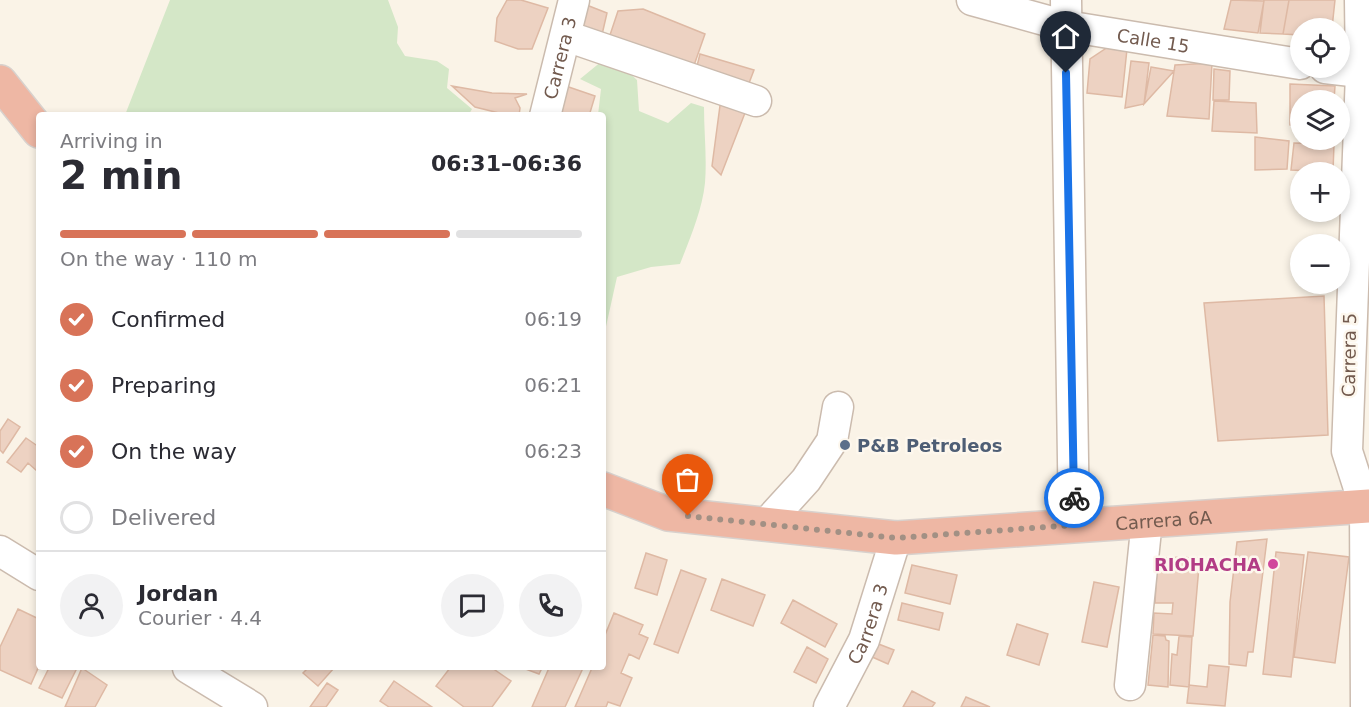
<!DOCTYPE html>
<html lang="en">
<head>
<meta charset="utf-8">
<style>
  :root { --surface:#fff; --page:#f2f2f3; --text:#2b2b33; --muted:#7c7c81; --line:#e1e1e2; --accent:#d87358 }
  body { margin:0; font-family:"DejaVu Sans",sans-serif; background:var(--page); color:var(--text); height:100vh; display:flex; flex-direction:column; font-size:22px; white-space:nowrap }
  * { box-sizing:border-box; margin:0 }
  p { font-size:20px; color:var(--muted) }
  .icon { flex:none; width:33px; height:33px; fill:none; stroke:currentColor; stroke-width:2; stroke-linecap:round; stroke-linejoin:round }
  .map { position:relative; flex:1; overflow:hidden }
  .sheet { position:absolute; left:36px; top:112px; width:570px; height:558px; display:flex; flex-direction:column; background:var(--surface); border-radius:6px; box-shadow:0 3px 9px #0003 }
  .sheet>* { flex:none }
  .buttons { position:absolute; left:1290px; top:18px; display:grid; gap:12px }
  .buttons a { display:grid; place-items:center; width:60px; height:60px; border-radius:50%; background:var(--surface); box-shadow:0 3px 9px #0003; font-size:30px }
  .pin { position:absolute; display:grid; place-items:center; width:51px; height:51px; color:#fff; margin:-62px -26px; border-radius:50% 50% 50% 0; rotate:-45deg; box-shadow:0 0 6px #0007 }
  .pin .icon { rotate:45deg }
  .courier { position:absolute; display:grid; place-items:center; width:60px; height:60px; margin:-30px; border:4px solid #1a73e8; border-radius:50%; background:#fff; color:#222; box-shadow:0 2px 8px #0007 }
  .headline em { font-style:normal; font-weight:800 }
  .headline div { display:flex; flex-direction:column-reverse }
  .headline { display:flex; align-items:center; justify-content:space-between; height:102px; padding:0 24px }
  h1 { font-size:39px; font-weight:800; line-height:45px }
  .bar { display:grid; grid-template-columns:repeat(4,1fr); gap:9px 6px; align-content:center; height:72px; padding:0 24px }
  .bar i { height:8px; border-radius:4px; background:var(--line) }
  .bar .current { background:var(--accent) }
  .bar p { grid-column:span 4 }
  .line { display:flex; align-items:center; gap:15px; padding:0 24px; border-top:2px solid var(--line) }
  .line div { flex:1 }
  .round { display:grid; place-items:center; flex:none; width:63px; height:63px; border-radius:32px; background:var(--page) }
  ol { padding:0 24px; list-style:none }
  li { display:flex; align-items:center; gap:18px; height:66px }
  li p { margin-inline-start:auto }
  li .icon { padding:6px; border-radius:50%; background:var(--accent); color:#fff; stroke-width:4 }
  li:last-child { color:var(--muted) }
  li i { width:33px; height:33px; border:3px solid var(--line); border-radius:50% }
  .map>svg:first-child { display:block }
  .green { fill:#d4e7c7 }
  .building { fill:#edd2c2; stroke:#deb9a4; stroke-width:1.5 }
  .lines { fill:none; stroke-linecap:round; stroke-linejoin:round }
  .minor-casing { stroke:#cbbbae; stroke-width:33 }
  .highway-casing { stroke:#d8d1cd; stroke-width:36 }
  .minor { stroke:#fff; stroke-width:30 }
  .highway { stroke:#eeb7a4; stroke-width:33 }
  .done { stroke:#a29084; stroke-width:6; stroke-dasharray:0 10.8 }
  .route { stroke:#1a73e8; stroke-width:8 }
  .service-dot { fill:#5c6f8a; stroke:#fdf7ed; stroke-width:2 }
  .hotel-dot { fill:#d1479c; stroke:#fdf7ed; stroke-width:2 }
  .labels { text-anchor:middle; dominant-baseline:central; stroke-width:5; stroke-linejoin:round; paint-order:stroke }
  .street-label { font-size:18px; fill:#725a4e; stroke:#fdf7ed }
  .service-label { font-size:18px; font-weight:bold; fill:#4e5e75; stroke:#fdf7ed; text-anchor:start }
  .hotel-label { font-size:18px; font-weight:bold; fill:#b23c85; stroke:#fdf7ed; text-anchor:end }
</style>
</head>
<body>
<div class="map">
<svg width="1369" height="707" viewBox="0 0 1369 707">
  <rect width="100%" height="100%" fill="#faf3e7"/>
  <path class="green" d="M170,0H388L398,27L397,43L405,56L437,61L449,69L447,88L472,109L468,116L125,115Z
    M602,61L622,66L637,80L639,111L668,123L691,103L704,107C704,132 707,158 705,183C702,211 690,238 680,264L651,267L617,277L603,340V116L598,115L601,89L580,79Z"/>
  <path class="building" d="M507,0H521L548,8L532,49H518L495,41L497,18Z
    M1231,0L1264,1L1258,33L1224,29Z
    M1289,0H1335L1332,28H1300V35L1283,34Z
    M1289,0L1283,34L1260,33L1264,0Z
    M584,4L607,13L601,39L574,31Z
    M643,9L705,34L692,71L608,41L618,11Z
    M1108,47L1127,49L1122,97L1087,93L1090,59Z
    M700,54L754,70L746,91L695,74Z
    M1131,61L1149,63L1144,104L1125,108Z
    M1212,63L1209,119L1167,116L1175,65Z
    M1151,67L1174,71L1144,104Z
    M1214,69L1230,71L1229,100H1213Z
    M560,84L595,96L589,116H553Z
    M1290,84L1335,86L1334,100H1300V127L1290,125Z
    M452,86L492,93L527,94L515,98L520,108L519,116H511L475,107Z
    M721,98L750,100L721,175L712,166Z
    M1214,101L1256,103L1257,133L1212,131Z
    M1255,137L1289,141L1287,169L1255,170Z
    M1294,143L1334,144L1333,172L1291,170Z
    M1324,296L1328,435L1218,441L1204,303Z
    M8,419L20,427L3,453L0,450V431Z
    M26,438L39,447L37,471L28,463L21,472L7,462Z
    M1267,539L1253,652H1248L1246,666L1229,664L1230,602L1237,542Z
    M1276,552L1304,555L1291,677L1263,674Z
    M1308,552L1349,557L1335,663L1294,657Z
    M646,553L667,560L657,595L635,588Z
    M1186,557L1191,560L1198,558L1199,566L1193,636L1153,634L1154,613L1172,614L1173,603H1155L1157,567L1162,558Z
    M912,565L957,575L950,604L905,593Z
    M681,570L706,579L678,653L654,644Z
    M722,579L765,595L753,626L711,610Z
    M1094,582L1119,587L1107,647L1082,642Z
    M793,600L837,624L825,647L781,623Z
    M902,603L943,613L939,630L898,620Z
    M18,609L39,619V666L31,684L0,670V647Z
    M614,613L643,625L639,634L648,638L639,659L629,654L621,673L632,678L620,706L608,702L606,707H575L592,668H603V640Z
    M1017,624L1048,634L1039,665L1007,655Z
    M1153,635L1165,636L1166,640L1169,641L1168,687L1148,685Z
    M1179,636L1192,637L1189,687L1170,685L1172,654L1177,655Z
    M876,643L894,650L888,664L870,656Z
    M807,647L828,659L816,683L794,672Z
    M1209,665L1229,667L1225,706L1187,703L1189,685L1207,687Z
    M49,668H77L62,698L39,688Z
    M82,668L107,685L95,707H65Z
    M308,668H334L318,686L303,673Z
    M450,668H492L511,681L492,707H464L436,686Z
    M523,668H542L539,674Z
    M549,668H583L565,707H532Z
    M394,681L432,707H389L380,701Z
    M327,683L338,690L326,707H310Z
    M912,691L935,703L932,707H903Z
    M966,697L990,707H961Z"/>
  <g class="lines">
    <defs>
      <g id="minor">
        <path id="s1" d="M972,0L1066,26L1300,64"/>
        <path d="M1066,0L1074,525"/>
        <path d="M1360,0L1361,73L1347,451L1365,507L1366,707"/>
        <path d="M566,36L756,101"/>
        <path d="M1325,68L1369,73"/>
        <path id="s2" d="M545,116L574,0"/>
        <path d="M766,524L806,480L832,441L838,407"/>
        <path d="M0,551L39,575"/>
        <path d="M188,668L252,707"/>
        <path d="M1130,685L1147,520"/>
        <path id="s3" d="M829,707L864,640L896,538"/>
      </g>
      <g id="highway">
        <path d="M0,82L39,131"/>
        <path id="s4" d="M603,489L668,514L896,538L1369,506"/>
      </g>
    </defs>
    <use href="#minor" class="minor-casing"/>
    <use href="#highway" class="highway-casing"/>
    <use href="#minor" class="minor"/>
    <use href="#highway" class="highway"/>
  </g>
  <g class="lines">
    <path class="done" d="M688,516L896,538L1074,525V498"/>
    <path class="route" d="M1066,73L1074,498"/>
  </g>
  <circle class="service-dot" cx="845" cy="445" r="6"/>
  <circle class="hotel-dot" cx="1273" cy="564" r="6"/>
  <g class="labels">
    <g class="street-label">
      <text stroke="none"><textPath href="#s1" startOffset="186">Calle 15</textPath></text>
      <text stroke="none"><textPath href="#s2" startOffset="60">Carrera 3</textPath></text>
      <text transform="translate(1349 355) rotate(-89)">Carrera 5</text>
      <text stroke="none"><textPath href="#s4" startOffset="567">Carrera 6A</textPath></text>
      <text stroke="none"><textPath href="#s3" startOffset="92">Carrera 3</textPath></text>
    </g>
    <g class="service-label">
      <text x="857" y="445">P&amp;B Petroleos</text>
    </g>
    <g class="hotel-label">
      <text x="1261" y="564">RIOHACHA</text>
    </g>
  </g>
</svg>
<div class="buttons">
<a><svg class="icon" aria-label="locate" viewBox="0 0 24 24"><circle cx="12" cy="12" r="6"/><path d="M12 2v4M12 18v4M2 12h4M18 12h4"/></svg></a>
<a><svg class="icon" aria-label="layers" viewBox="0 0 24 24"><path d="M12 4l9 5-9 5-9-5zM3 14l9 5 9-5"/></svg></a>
<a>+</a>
<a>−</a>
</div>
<div class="pin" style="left:688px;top:516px;background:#ea580c"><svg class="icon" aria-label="bag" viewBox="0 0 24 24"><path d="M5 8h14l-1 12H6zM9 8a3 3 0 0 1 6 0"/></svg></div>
<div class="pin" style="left:1066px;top:73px;background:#1f2937"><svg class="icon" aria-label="home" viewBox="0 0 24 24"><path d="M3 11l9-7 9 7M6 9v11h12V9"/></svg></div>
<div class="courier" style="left:1074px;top:498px"><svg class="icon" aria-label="bike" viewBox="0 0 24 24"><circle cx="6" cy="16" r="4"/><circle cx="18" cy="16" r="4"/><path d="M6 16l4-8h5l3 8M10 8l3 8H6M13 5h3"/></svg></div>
<section class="sheet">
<div class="headline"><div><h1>2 min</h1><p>Arriving in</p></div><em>06:31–06:36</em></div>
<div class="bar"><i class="current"></i><i class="current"></i><i class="current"></i><i></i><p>On the way · 110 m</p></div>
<ol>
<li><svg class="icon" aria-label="check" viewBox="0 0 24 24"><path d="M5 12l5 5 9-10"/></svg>Confirmed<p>06:19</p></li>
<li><svg class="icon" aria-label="check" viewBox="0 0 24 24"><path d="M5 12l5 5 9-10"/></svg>Preparing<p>06:21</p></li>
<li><svg class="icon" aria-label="check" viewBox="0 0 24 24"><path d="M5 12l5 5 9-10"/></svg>On the way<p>06:23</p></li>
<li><i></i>Delivered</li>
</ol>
<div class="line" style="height:108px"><a class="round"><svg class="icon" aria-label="person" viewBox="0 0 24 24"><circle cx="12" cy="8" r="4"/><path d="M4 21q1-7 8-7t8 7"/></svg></a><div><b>Jordan</b><p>Courier · 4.4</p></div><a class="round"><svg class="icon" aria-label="chat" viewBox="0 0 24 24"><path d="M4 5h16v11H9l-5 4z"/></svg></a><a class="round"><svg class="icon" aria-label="phone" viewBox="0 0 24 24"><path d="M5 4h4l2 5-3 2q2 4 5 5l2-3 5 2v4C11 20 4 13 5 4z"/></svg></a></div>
</section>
</div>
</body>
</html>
